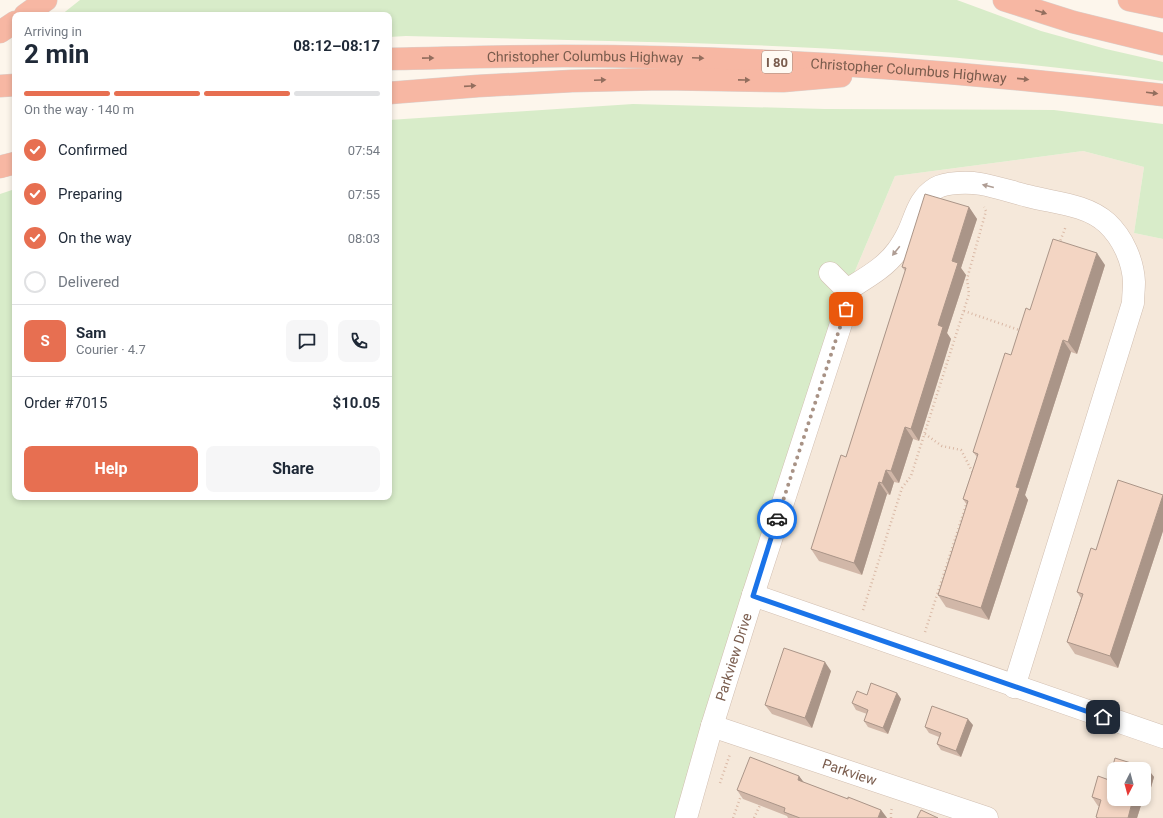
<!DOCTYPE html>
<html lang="en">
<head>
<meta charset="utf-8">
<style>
  :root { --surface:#fff; --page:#f6f6f7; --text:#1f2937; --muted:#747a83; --line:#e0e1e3; --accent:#e76f51 }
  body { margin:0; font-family:Roboto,sans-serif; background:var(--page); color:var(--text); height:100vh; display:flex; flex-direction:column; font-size:15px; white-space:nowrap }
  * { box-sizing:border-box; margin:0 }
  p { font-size:13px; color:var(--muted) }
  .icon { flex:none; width:22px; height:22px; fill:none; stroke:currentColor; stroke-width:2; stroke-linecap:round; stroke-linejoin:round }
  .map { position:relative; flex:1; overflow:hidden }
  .details { position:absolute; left:12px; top:12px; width:380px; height:488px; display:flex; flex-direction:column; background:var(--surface); border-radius:8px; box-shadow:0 2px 6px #0003 }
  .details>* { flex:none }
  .needle { width:26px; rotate:186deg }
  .controls { position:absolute; left:1107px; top:762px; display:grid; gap:8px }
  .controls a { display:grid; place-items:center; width:44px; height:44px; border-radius:8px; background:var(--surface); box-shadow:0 2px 6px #0003; font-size:20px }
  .pin { position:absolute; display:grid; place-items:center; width:34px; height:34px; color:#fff; margin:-17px; border-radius:8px; box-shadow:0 2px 6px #0006 }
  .courier { position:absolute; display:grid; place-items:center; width:40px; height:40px; margin:-20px; border:3px solid #1a73e8; border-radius:50%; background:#fff; color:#222; box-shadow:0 1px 5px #0007 }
  .headline em { font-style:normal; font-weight:700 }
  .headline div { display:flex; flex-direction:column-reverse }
  .headline { display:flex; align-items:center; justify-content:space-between; height:68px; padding:0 12px }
  h1 { font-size:26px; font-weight:700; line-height:30px }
  .bar { display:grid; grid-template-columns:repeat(4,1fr); gap:6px 4px; align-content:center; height:48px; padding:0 12px }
  .bar i { height:5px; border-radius:3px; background:var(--line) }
  .bar .active { background:var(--accent) }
  .bar p { grid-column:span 4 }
  .line { display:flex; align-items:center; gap:10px; padding:0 12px; border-top:1px solid var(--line) }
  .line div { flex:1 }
  .round { display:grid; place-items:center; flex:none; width:42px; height:42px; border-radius:8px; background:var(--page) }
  ol { padding:0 12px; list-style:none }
  li { display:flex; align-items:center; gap:12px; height:44px }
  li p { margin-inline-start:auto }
  li .icon { padding:4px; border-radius:50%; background:var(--accent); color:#fff; stroke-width:4 }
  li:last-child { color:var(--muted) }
  li i { width:22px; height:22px; border:2px solid var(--line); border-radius:50% }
  .primary-button { display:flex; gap:8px; margin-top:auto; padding:8px 12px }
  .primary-button a { flex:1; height:46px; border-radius:8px; background:var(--accent); color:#fff; font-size:16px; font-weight:700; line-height:46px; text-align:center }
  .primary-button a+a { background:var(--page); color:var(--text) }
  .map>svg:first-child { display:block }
  .residential { fill:#f5e8da; fill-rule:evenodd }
  .green { fill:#d8ecc9 }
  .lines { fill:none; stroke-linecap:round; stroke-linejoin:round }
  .minor-casing { stroke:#d1beb0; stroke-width:23 }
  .highway-casing { stroke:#dad1cd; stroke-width:23 }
  .path { stroke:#d9b8a5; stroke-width:2.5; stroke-dasharray:1 3; stroke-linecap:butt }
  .minor { stroke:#fff; stroke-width:22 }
  .highway { stroke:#f7b7a3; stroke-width:22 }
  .wall { fill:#d1b7a8 }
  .shaded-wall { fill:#aa9588 }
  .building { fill:#f3d5c3; stroke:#aa9588 }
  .oneway { fill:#936e5e }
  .oneway2 { fill:#af9d94 }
  .done { stroke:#a89285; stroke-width:4; stroke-dasharray:0 7.2 }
  .route { stroke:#1a73e8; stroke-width:5 }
  .labels { text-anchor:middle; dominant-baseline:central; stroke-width:3.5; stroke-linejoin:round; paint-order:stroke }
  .shield { fill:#fffaf3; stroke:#a28b7f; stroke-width:1 }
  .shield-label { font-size:13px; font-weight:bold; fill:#7a5c4d }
  .street-label { font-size:14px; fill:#7a5c4d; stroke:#fffaf3 }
</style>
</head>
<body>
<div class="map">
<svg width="1163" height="818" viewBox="0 0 1163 818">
  <rect width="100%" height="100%" fill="#fdf6ec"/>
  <path class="residential" d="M1083,151L1144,167L1134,233L1163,239V818H686L847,290L895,176ZM1114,769H1144V799H1114Z"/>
  <path class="green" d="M80,0H957L1041,31L1106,49L1163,62V81C1026,62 887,50 749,45C635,41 521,39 406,36L389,37V15H61Z
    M633,104L825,109L1054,110L1163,124V239L1134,233L1144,167L1083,151L895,176L847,290L686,818H0V194L15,189V497H389V120Z"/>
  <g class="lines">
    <defs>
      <g id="minor">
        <path d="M847,290C864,279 885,268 897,251C901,246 905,239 908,233C916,216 918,199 936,188C946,182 969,182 981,184C997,187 1012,192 1028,196C1054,203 1086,204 1107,223C1123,238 1133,261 1134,282C1134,289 1133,296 1133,303L1014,687"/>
        <path d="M753,595L1163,737"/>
        <path id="s1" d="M712,726L987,818"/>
        <path id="s2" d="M686,818L712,726L753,595L849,299L847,290L830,273"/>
      </g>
      <g id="highway">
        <path d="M1004,0L1073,22L1163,44"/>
        <path d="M1129,0L1163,7"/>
        <path d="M25,15L46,0"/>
        <path d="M0,32L15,22"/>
        <path id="s3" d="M389,59C447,58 506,56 564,56C765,56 964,71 1163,95"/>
        <path d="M0,86L15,85"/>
        <path d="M389,93L478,86L572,81L663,79L783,81L841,76"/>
        <path d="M0,167L15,163"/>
      </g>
    </defs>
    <use href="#minor" class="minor-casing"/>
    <use href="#highway" class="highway-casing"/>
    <path class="path" d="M1059,244L1066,226
      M964,311L1022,331
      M925,434L942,446L961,450L973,473
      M863,610L902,488L911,476L969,294L967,279L986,211L984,207
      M925,632L967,502
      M720,783L730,754
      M733,818L742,793
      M754,818L760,805
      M891,818V812L892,808"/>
    <use href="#minor" class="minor"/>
    <use href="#highway" class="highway"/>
  </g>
  <path class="wall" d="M969,207L977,219L961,268L966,275L947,333L951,339L919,441L913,439L899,483L894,482L890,495L887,494L862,575L819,561L811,549L846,457L905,271L902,267Z
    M1105,265L1077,354L1071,352L1025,495L1028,500L989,620L946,607L938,595L967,505L963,499L977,457L973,452L1030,310Z
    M1163,496V531L1118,668L1075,654L1067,642L1081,598L1077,592L1096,550Z
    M831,671L812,728L772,714L765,705Z
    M897,693L901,699L888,734L868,727L864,721L867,714L856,710L852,703L867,695Z
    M973,725L961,757L941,750L937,744L939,737L929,733L925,727Z
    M1115,758L1147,768L1154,777L1148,798L1144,797V769H1114V799H1143L1137,818H1096V817L1099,806H1098L1092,797L1098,776L1109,780Z
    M799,776L803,782L848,799L881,810L887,818H788L787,816L743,799L737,790Z"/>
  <path class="shaded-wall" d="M969,207L977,219L961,268L966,275L947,333L951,339L919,441L911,429L938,325L952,261Z
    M1097,253L1105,265L1077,354L1068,342Z
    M1063,340L1071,352L1025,495L1028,500L989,620L981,608L1016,487Z
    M905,427L913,439L899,483L891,471Z
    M886,470L894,482L890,495L882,483Z
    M879,482L887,494L862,575L854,563Z
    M1163,495V531L1118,668L1110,656Z
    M825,662L831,671L812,728L805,718Z
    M897,693L901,699L888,734L883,728Z
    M968,719L973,725L961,757L956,751Z
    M1147,768L1154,777L1148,798L1144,793V779Z
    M799,776L806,785L798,780Z
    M1133,799H1143L1137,818H1128Z
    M881,810L887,818H878Z"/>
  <path class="building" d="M925,194L969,207L952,261L958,263L938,325L943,327L911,429L905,427L891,471L886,470L882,483L879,482L854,563L811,549L841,455L846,457L906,268L902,267Z
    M1053,239L1097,253L1068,342L1063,340L1016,487L1020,488L981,608L938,595L968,501L963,499L978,454L973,452L1005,353L1011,355L1026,308L1030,310Z
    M1118,480L1163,495L1110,656L1067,642L1083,594L1077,592L1091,548L1096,550Z
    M784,648L825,662L805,718L765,705Z
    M871,683L897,693L883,728L864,721L868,710L852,703L857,691L867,695Z
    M932,706L968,719L956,751L937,744L941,733L925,727Z
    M750,757L799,776L798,780L848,799V797L881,810L878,818H800L784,812L785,808L737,790Z
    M1115,758L1147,768L1144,779V769H1114V799H1133L1128,818H1098L1096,817L1101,800L1092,797L1098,776L1109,780Z
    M921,810L938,818H917Z"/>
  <defs><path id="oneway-solid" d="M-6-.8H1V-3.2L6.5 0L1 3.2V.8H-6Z"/></defs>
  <g class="oneway">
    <use href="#oneway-solid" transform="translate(1041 12) rotate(17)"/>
    <use href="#oneway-solid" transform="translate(428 58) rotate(-1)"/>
    <use href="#oneway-solid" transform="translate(698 58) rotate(2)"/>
    <use href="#oneway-solid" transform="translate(1023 79) rotate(6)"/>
    <use href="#oneway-solid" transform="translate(600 80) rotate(-2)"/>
    <use href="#oneway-solid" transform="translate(744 80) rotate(1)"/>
    <use href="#oneway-solid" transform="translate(470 86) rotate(-4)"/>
    <use href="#oneway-solid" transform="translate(1152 93) rotate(7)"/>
  </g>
  <g class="oneway2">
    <use href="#oneway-solid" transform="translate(988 186) rotate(-166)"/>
    <use href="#oneway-solid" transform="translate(896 251) rotate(129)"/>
  </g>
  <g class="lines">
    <path class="done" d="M777,519L846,309"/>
    <path class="route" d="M777,519L753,596L1103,717"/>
  </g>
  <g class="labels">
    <rect class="shield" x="762" y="51" width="30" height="22" rx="3"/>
    <g class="shield-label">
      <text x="777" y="62">I 80</text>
    </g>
    <g class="street-label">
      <text stroke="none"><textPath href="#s3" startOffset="196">Christopher Columbus Highway</textPath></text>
      <text stroke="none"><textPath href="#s3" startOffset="520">Christopher Columbus Highway</textPath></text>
      <text stroke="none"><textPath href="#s2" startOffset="168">Parkview Drive</textPath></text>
      <text stroke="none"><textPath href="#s1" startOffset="145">Parkview</textPath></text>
    </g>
  </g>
</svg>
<div class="controls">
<a><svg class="needle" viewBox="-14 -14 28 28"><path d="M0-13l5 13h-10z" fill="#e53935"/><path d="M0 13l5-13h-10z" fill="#747a83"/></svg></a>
</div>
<div class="pin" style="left:846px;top:309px;background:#ea580c"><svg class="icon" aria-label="bag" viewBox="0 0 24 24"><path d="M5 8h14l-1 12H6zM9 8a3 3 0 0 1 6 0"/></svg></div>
<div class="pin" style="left:1103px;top:717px;background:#1f2937"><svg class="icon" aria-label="home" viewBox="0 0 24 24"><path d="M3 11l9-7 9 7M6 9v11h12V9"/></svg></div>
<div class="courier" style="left:777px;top:519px"><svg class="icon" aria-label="car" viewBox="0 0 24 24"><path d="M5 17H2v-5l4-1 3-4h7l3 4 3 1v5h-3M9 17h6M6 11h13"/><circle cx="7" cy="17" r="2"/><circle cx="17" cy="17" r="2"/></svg></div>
<section class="details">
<div class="headline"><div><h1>2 min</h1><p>Arriving in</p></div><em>08:12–08:17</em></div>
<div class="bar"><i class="active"></i><i class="active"></i><i class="active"></i><i></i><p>On the way · 140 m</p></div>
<ol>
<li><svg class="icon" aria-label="check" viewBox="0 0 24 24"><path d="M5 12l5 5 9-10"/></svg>Confirmed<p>07:54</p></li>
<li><svg class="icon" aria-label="check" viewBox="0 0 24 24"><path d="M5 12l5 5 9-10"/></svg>Preparing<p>07:55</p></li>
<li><svg class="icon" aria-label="check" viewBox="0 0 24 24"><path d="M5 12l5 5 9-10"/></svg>On the way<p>08:03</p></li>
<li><i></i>Delivered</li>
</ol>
<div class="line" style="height:72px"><b class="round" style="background:var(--accent);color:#fff">S</b><div><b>Sam</b><p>Courier · 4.7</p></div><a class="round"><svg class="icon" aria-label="chat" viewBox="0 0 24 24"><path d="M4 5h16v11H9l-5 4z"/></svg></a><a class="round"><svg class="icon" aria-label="phone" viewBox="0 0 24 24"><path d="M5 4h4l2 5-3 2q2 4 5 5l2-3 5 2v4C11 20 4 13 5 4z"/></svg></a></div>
<div class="line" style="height:52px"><div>Order #7015</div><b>$10.05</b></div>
<div class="primary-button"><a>Help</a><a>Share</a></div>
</section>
</div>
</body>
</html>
